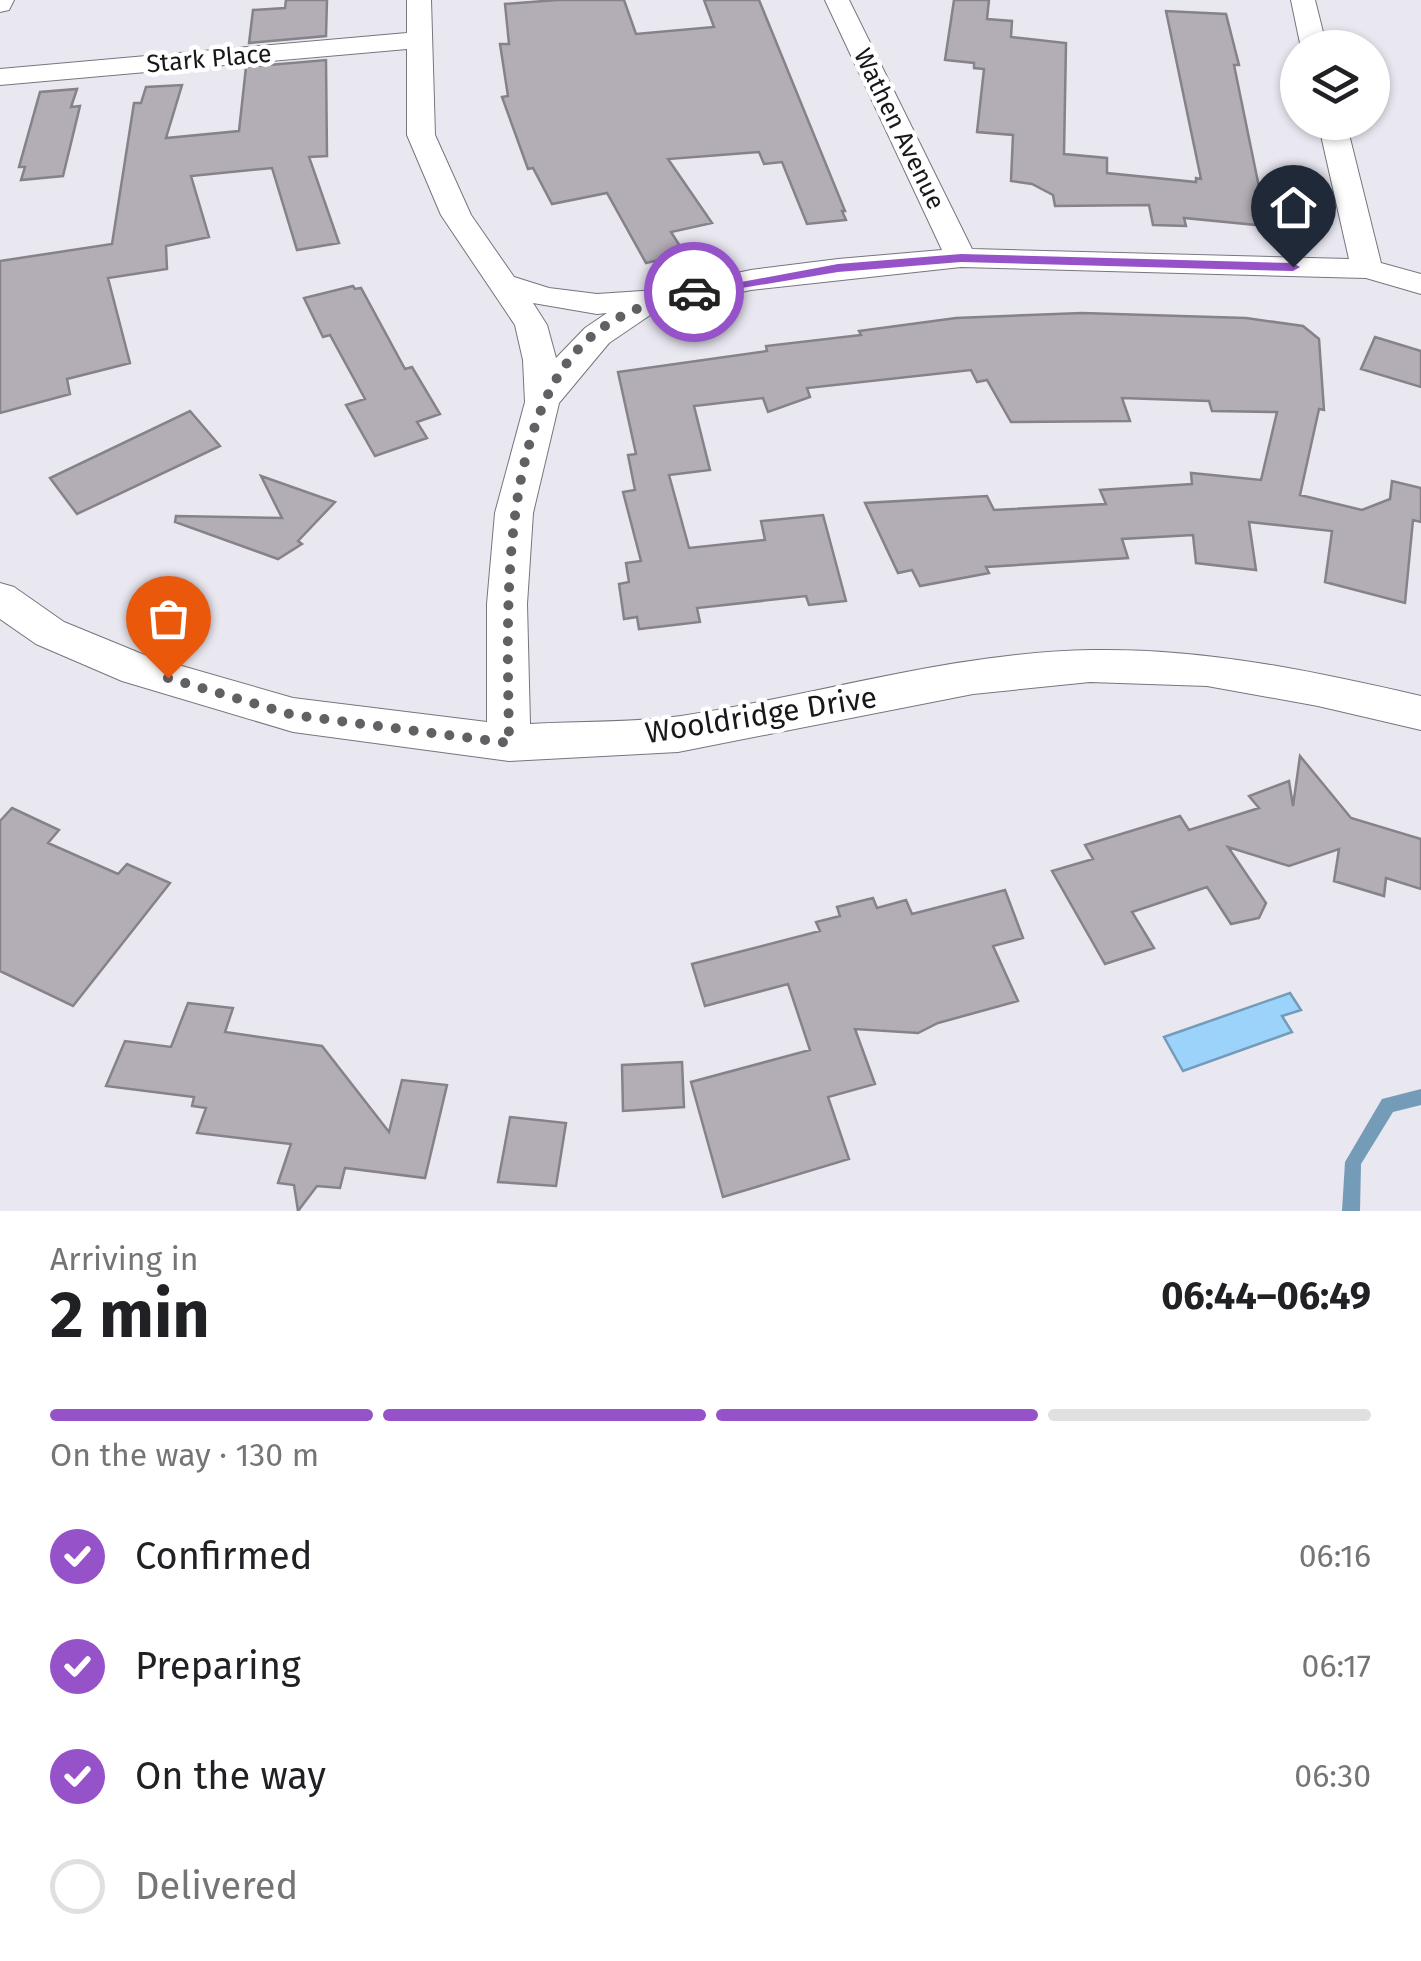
<!DOCTYPE html>
<html lang="en">
<head>
<meta charset="utf-8">
<style>
  :root { --surface:#fff; --page:#f2f2f2; --text:#202124; --muted:#757577; --line:#e0e0e0; --accent:#9653c9 }
  body { margin:0; font-family:"Fira Sans",sans-serif; background:var(--page); color:var(--text); height:100vh; display:flex; flex-direction:column; font-size:38px; white-space:nowrap }
  * { box-sizing:border-box; margin:0 }
  p { font-size:32px; color:var(--muted) }
  .icon { flex:none; width:55px; height:55px; fill:none; stroke:currentColor; stroke-width:2; stroke-linecap:round; stroke-linejoin:round }
  .map { position:relative; height:1211px; overflow:hidden }
  .panel { display:flex; flex-direction:column; background:var(--surface); flex:1 }
  .panel>* { flex:none }
  .tools { position:absolute; left:1280px; top:30px; display:grid; gap:20px }
  .tools a { display:grid; place-items:center; width:110px; height:110px; border-radius:50%; background:var(--surface); box-shadow:0 2px 8px #0004; font-size:50px }
  .pin { position:absolute; display:grid; place-items:center; width:85px; height:85px; color:#fff; margin:-102px -42px; border-radius:50% 50% 50% 0; rotate:-45deg; box-shadow:0 0 10px #0007 }
  .pin .icon { rotate:45deg }
  .courier { position:absolute; display:grid; place-items:center; width:100px; height:100px; margin:-50px; border:8px solid #9653c9; border-radius:50%; background:#fff; color:#222; box-shadow:0 2px 12px #0007 }
  .overview em { font-style:normal; font-weight:700 }
  .overview div { display:flex; flex-direction:column-reverse }
  .overview { display:flex; align-items:center; justify-content:space-between; height:170px; padding:0 50px }
  h1 { font-size:65px; font-weight:700; line-height:75px }
  .bar { display:grid; grid-template-columns:repeat(4,1fr); gap:15px 10px; align-content:center; height:120px; padding:0 50px }
  .bar i { height:12px; border-radius:8px; background:var(--line) }
  .bar .selected { background:var(--accent) }
  .bar p { grid-column:span 4 }
  ol { padding:0 50px; list-style:none }
  li { display:flex; align-items:center; gap:30px; height:110px }
  li p { margin-inline-start:auto }
  li .icon { padding:10px; border-radius:50%; background:var(--accent); color:#fff; stroke-width:4 }
  li:last-child { color:var(--muted) }
  li i { width:55px; height:55px; border:5px solid var(--line); border-radius:50% }
  .map>svg:first-child { display:block }
  .water { fill:#9bd3fb; stroke:#749bb8; stroke-width:2.5 }
  .lines { fill:none; stroke-linecap:round; stroke-linejoin:round }
  .stream { fill:#749bb8; fill-rule:evenodd }
  .building { fill:#b3aeb6; stroke:#868289; stroke-width:2.5 }
  .street-casing { stroke:#77757d; stroke-width:2 }
  .street { fill:#fff; fill-rule:evenodd }
  .route { fill:#9653c9 }
  .done { stroke:#616065; stroke-width:10; stroke-dasharray:0 18 }
  .labels { text-anchor:middle; dominant-baseline:central; stroke-width:9; stroke-linejoin:round; paint-order:stroke }
  .far-street-label { font-size:25px; fill:#18171a; stroke:#fff }
  .street-label { font-size:30px; fill:#18171a; stroke:#fff }
</style>
</head>
<body>
<div class="map">
<svg width="1421" height="1211" viewBox="0 0 1421 1211">
  <rect width="100%" height="100%" fill="#e9e7f0"/>
  <path class="water" d="M1290,993L1301,1010L1282,1016L1292,1032L1183,1071L1164,1037Z"/>
  <g class="lines">
    <path class="stream" d="M1421,1089V1105L1393,1112L1361,1164L1360,1211H1342L1345,1162L1382,1099Z"/>
  </g>
  <path class="building" d="M286,0H327L326,36L249,43L253,10L285,8Z
    M557,0H624L636,34L714,27L704,0H759L845,211H842L846,220L807,224L782,162L764,164L759,152L668,159L712,223L671,232L685,254L646,263L607,193L552,204L533,168L528,169L502,97L508,96L500,44H509L505,4Z
    M954,0H989L987,19L1012,21L1011,37L1066,43L1064,154L1107,158V173L1196,182V178L1201,179L1166,11L1226,14L1239,65H1234L1267,226L1184,218L1186,226L1153,225L1149,205L1055,206L1053,195L1032,184L1011,181L1013,135L977,132L984,69L974,68V63L945,60Z
    M326,60L327,156L309,157L339,243L297,250L272,168L191,176L209,237L166,246L167,269L108,278L130,363L67,379L70,394L0,413V261L112,244L134,103H141L146,87L182,85L166,138L239,131L246,67Z
    M77,89L71,107L80,106L63,176L21,180L25,167H19L40,92Z
    M353,286L355,289L361,288L405,369L412,367L440,414L417,422L427,438L375,456L346,405L365,399L330,335L323,337L304,298Z
    M1082,313L1246,318L1303,326L1319,339L1324,410L1319,409L1300,495L1362,510L1390,499L1392,481L1421,488V522L1413,520L1405,603L1325,582L1332,531L1249,522L1256,570L1196,563L1193,535L1122,539L1128,558L986,567L989,573L920,586L912,570L898,573L865,503L987,496L994,510L1106,504L1100,490L1192,484L1191,473L1261,480L1277,412L1212,411L1209,401L1122,398L1130,421L1011,422L987,380L977,382L971,370L807,388L810,397L768,412L763,398L694,406L710,470L669,475L689,548L765,540L761,521L823,515L846,601L809,605L806,596L697,608L700,622L639,629L637,617L624,619L619,584L629,582L626,563L641,561L623,492L635,490L628,455L636,454L618,372L767,351L766,346L861,335L859,331L956,318Z
    M1375,337L1421,351V387L1361,369Z
    M190,411L220,446L77,514L50,478Z
    M261,476L335,502L298,541L302,544L278,559L175,522L176,516L282,518Z
    M1300,756L1351,818L1421,839V889L1386,878L1384,896L1334,881L1339,849L1289,866L1228,847L1266,903L1259,918L1231,924L1207,887L1132,912L1154,948L1105,964L1052,871L1093,859L1085,845L1180,816L1189,830L1259,808L1249,796L1289,781L1293,806Z
    M12,808L59,830L48,843L118,874L127,864L170,883L73,1006L0,971V821Z
    M1005,890L1023,938L993,946L1018,1001L938,1023L918,1033L855,1029L875,1084L828,1097L849,1159L723,1197L691,1082L810,1050L788,984L705,1006L692,964L820,931L816,922L840,916L837,907L873,898L877,908L906,900L912,914Z
    M188,1003L233,1008L225,1032L322,1046L389,1132L402,1080L447,1085L425,1178L345,1168L340,1188L317,1186L298,1211L294,1185L278,1183L291,1144L197,1133L206,1108L192,1106L194,1097L106,1086L125,1041L171,1047Z
    M682,1062L684,1107L623,1111L622,1065Z
    M510,1117L566,1123L556,1186L498,1182Z"/>
  <g class="lines">
    <defs>
      <path id="street" d="M0,0H14L9,10L0,12Z
        M407,0H431L435,135L471,215L514,277L549,288L597,294L657,290L751,270L838,259L942,250L825,0H849L972,249L1349,259L1318,122H1346L1381,263L1421,274V294L1366,278L961,267L751,290L659,309L609,343L559,403L533,513L527,604L530,724C580,721 632,723 681,716C818,695 954,652 1092,650C1205,648 1312,671 1421,696V730L1318,706L1207,686L1090,682L973,694L678,752L509,761L293,732L122,681L36,644L0,619V583L14,587L64,622L147,656L293,698L487,722V604L495,513L525,402L523,360L515,325L441,215L407,135V49L0,85V69L407,33ZM533,303L597,314L607,313L585,328L556,358L547,325Z
        M1291,0H1315L1327,48H1301Z"/>
    </defs>
    <use href="#street" class="street-casing"/>
    <use href="#street" class="street"/>
  </g>
  <path class="route" d="M961,254L1293,263L1300,267L1293,271L961,262L838,272L694,296L688,292L838,264Z"/>
  <g class="lines">
    <path class="done" d="M168,678L293,715L509,743C508,623 493,397 608,324C634,307 664,299 694,292"/>
  </g>
  <g class="labels">
    <g class="far-street-label">
      <text transform="translate(209 59) rotate(-5)">Stark Place</text>
      <text transform="translate(899 129) rotate(64)">Wathen Avenue</text>
    </g>
    <g class="street-label">
      <text transform="translate(761 715) rotate(-9)">Wooldridge Drive</text>
    </g>
  </g>
</svg>
<div class="tools">
<a><svg class="icon" aria-label="layers" viewBox="0 0 24 24"><path d="M12 4l9 5-9 5-9-5zM3 14l9 5 9-5"/></svg></a>
</div>
<div class="pin" style="left:168px;top:678px;background:#ea580c"><svg class="icon" aria-label="bag" viewBox="0 0 24 24"><path d="M5 8h14l-1 12H6zM9 8a3 3 0 0 1 6 0"/></svg></div>
<div class="pin" style="left:1293px;top:267px;background:#1f2937"><svg class="icon" aria-label="home" viewBox="0 0 24 24"><path d="M3 11l9-7 9 7M6 9v11h12V9"/></svg></div>
<div class="courier" style="left:694px;top:292px"><svg class="icon" aria-label="car" viewBox="0 0 24 24"><path d="M5 17H2v-5l4-1 3-4h7l3 4 3 1v5h-3M9 17h6M6 11h13"/><circle cx="7" cy="17" r="2"/><circle cx="17" cy="17" r="2"/></svg></div>
</div>
<section class="panel">
<div class="overview"><div><h1>2 min</h1><p>Arriving in</p></div><em>06:44–06:49</em></div>
<div class="bar"><i class="selected"></i><i class="selected"></i><i class="selected"></i><i></i><p>On the way · 130 m</p></div>
<ol>
<li><svg class="icon" aria-label="check" viewBox="0 0 24 24"><path d="M5 12l5 5 9-10"/></svg>Confirmed<p>06:16</p></li>
<li><svg class="icon" aria-label="check" viewBox="0 0 24 24"><path d="M5 12l5 5 9-10"/></svg>Preparing<p>06:17</p></li>
<li><svg class="icon" aria-label="check" viewBox="0 0 24 24"><path d="M5 12l5 5 9-10"/></svg>On the way<p>06:30</p></li>
<li><i></i>Delivered</li>
</ol>
</section>
</body>
</html>
